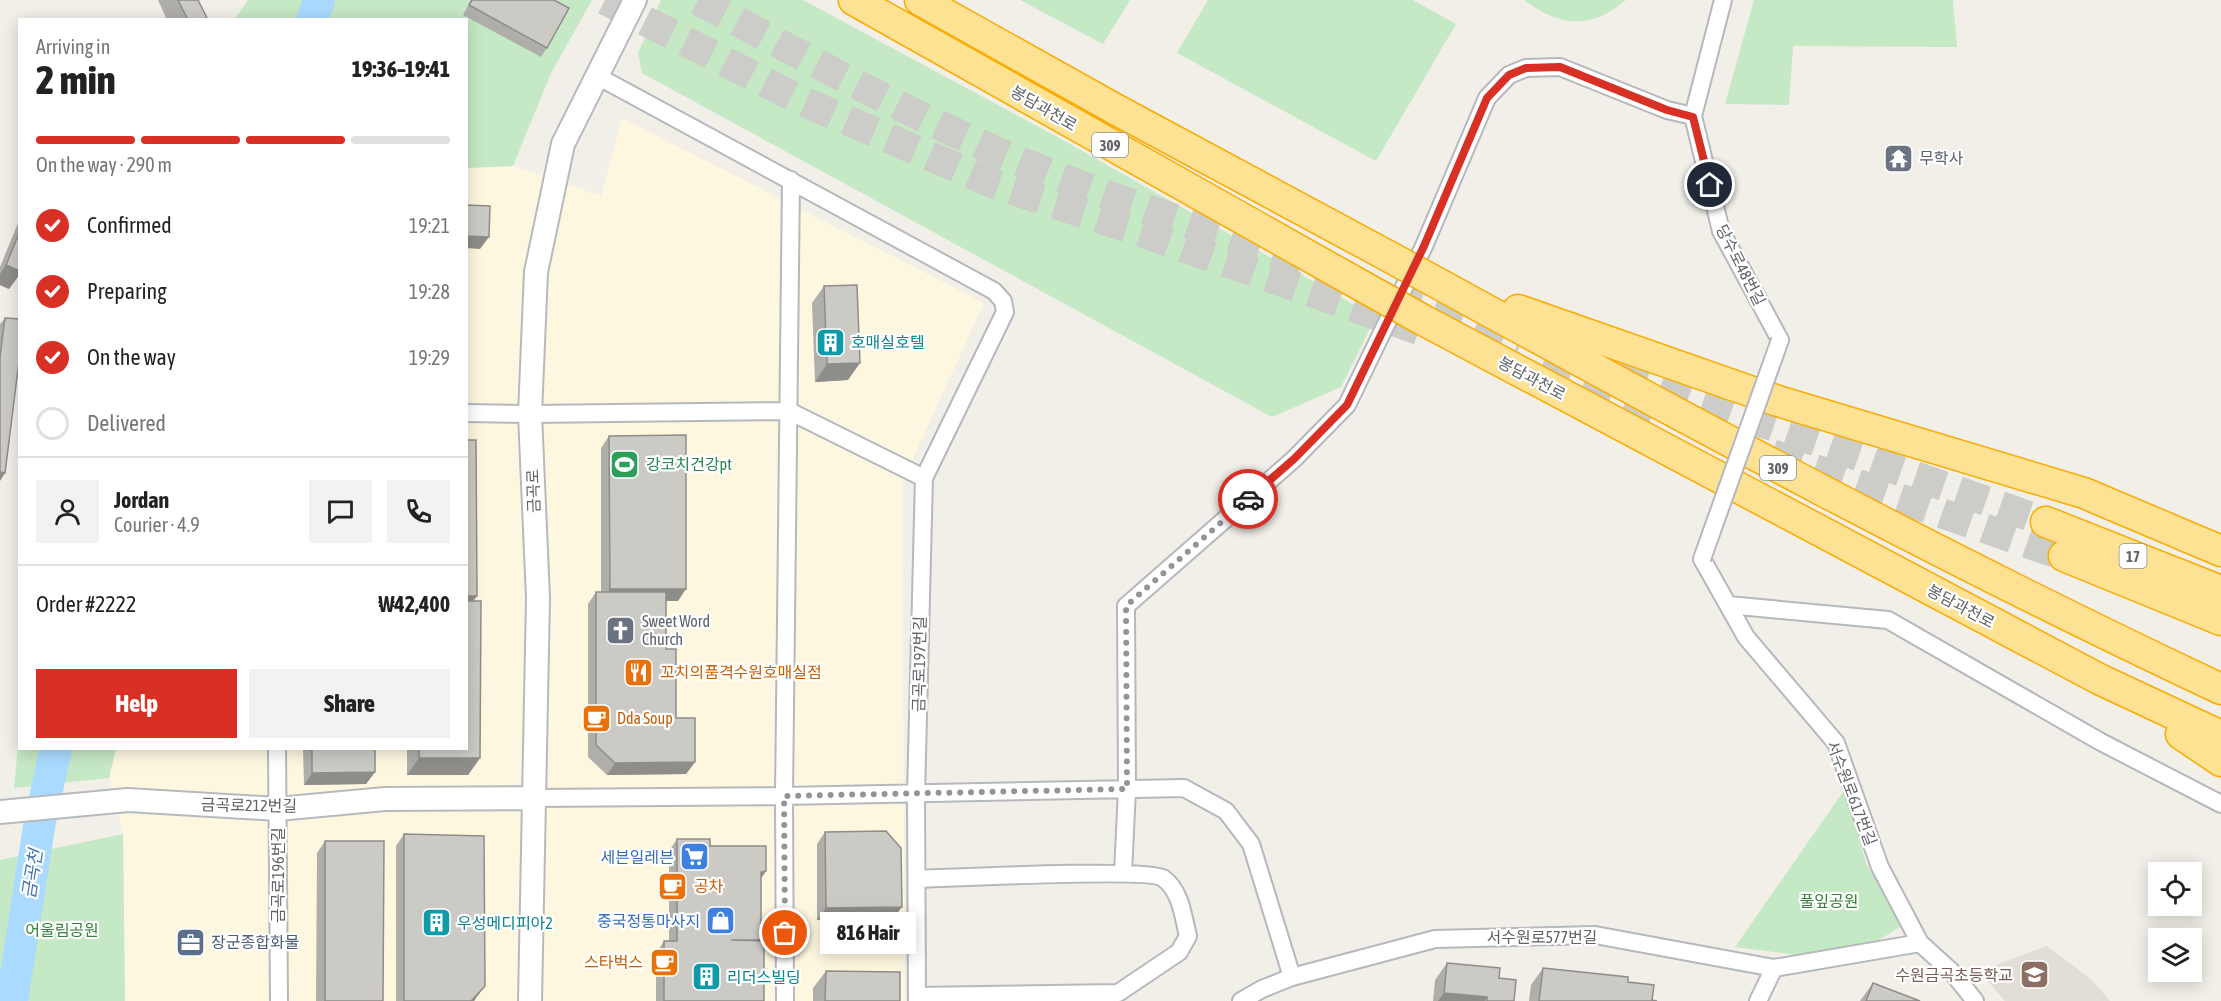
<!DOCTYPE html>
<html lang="en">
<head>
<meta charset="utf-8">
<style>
  :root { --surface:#fff; --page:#f2f2f2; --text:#222; --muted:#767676; --line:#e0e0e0; --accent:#d93025 }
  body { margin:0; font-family:"Asap Condensed","Noto Sans KR",sans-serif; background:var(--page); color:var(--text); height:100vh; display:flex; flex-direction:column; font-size:22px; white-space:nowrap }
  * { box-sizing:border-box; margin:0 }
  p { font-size:20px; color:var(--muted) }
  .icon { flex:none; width:33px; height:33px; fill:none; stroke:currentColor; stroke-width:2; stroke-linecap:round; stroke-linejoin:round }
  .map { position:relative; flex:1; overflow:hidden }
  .details { position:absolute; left:18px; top:18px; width:450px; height:732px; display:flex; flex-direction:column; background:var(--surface); border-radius:0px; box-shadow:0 3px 15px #0003 }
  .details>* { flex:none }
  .buttons { position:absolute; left:2148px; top:862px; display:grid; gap:12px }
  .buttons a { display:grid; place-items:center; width:54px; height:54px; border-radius:0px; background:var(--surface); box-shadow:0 3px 15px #0003; font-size:30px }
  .pin { position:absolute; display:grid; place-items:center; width:51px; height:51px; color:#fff; margin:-26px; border:3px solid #fff; border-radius:50%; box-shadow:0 2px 6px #0007 }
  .courier { position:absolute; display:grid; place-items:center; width:60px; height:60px; margin:-30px; border:4px solid #d93025; border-radius:50%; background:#fff; color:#222; box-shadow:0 2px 8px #0007 }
  .bubble { position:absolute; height:42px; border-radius:0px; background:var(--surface); box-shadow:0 3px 15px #0003; font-size:20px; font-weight:800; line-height:42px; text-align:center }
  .head em { font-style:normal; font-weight:800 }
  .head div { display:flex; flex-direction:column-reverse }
  .head { display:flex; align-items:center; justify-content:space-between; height:102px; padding:0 18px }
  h1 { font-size:39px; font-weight:800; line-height:45px }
  .bar { display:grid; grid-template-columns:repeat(4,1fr); gap:9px 6px; align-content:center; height:72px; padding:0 18px }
  .bar i { height:8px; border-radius:4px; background:var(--line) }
  .bar .on { background:var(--accent) }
  .bar p { grid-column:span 4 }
  .line { display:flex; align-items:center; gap:15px; padding:0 18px; border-top:2px solid var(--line) }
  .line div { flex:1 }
  .round { display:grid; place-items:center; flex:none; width:63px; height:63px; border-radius:0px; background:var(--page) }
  ol { padding:0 18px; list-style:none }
  li { display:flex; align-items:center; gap:18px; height:66px }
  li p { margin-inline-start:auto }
  li .icon { padding:6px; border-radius:50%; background:var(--accent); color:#fff; stroke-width:4 }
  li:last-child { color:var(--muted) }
  li i { width:33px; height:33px; border:3px solid var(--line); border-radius:50% }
  .cta { display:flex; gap:12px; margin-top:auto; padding:12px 18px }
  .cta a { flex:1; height:69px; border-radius:0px; background:var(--accent); color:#fff; font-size:24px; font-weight:800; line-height:69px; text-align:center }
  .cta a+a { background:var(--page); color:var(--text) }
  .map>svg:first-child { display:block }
  .commercial { fill:#fef7e0 }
  .education { fill:#e1ded6 }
  .green { fill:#c5e8c5 }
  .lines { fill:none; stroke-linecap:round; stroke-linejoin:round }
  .river { stroke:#aadaff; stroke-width:32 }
  .highway-tunnel { stroke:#ccccc8; stroke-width:30; stroke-dasharray:30 15; stroke-linecap:butt }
  .street-casing { stroke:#b5b8bc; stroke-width:20 }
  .secondary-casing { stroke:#b6babf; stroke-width:26 }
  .highway-casing { stroke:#f9ab00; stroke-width:33 }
  .street { stroke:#fff; stroke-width:16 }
  .secondary { stroke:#fff; stroke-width:22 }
  .highway { stroke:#fde293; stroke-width:30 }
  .street-bridge-casing { stroke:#b5b8bc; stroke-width:20; stroke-linecap:butt }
  .highway-bridge-casing { stroke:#f9ab00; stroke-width:33; stroke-linecap:butt }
  .street-bridge { stroke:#fff; stroke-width:16 }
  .highway-bridge { stroke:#fde293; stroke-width:30 }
  .wall { fill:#afaea9 }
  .shaded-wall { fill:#8f8d8a }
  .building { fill:#cccac5; stroke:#8f8d8a; stroke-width:1.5 }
  .done { stroke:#929495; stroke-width:6; stroke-dasharray:0 10.8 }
  .route { stroke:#d93025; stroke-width:8 }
  .labels { text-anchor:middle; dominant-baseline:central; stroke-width:4.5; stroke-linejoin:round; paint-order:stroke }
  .shield { fill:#fff; stroke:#8f9295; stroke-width:1.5 }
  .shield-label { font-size:15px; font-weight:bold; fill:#5f6368 }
  .street-label { font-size:16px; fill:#5f6368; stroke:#fff }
  .worship-label { font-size:16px; fill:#5b616d; stroke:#fff; text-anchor:start }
  .culture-label { font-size:16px; fill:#0d838f; stroke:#fff; text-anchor:start }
  .leisure-label { font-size:16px; fill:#27864d; stroke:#fff; text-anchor:start }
  .food-label { font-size:16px; fill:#c56008; stroke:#fff; text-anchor:start }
  .shop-label { font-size:16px; fill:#366cbe; stroke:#fff; text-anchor:end }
  .park-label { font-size:16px; fill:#348238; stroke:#fff }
  .service-label { font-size:16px; fill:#4e5e75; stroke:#fff; text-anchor:start }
  .education-label { font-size:16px; fill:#785e54; stroke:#fff; text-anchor:end }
  .water-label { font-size:18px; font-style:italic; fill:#4174aa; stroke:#fff }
</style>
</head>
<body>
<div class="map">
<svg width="2221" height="1001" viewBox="0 0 2221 1001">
  <rect width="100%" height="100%" fill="#f1efe8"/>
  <path class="commercial" d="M622,118L984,303L902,482L905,1001H125L123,834L109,778L116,749L466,748L467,168L513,166L601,196Z"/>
  <path class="education" d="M2047,946L2091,979L2110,1001H2005L1979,971Z"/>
  <path class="green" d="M248,0H592L551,73L513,166L467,168L466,20H234Z
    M661,0H803L1061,139L1376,317L1341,387L1272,417L642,73L638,53Z
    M1020,0H1130L1103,44Z
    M1208,0H1413L1456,24L1376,161L1177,53Z
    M1524,0H1626C1590,30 1561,27 1524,0Z
    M1754,0H1953L1957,47L1793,46L1789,105L1725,104Z
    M19,734L20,748L116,749L109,778L14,788Z
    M1845,789L1866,863L1901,926L1873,944L1804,956L1735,947Z
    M123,834L125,1001H0V860Z"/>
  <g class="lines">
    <path class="river" d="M312,20L319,0
      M12,1001L39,827L56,748"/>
    <path class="highway-tunnel" d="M605,0L802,101L997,185L1132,229L1419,330
      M698,0C791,50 885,101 982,145C1087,192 1198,226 1307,264
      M1392,293L1522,339
      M1540,372L1662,415
      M1618,372L2046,522
      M1772,454L2064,556"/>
    <defs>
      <path id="street" d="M1723,0L1693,116L1721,231L1780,340
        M597,76L994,291L1003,301L1005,312L924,478L916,794L917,1001
        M466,413L530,414L789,411L924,478
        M1702,559L1746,637L1836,743L1880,867L1920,943L1952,972L1975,1001
        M1728,605L1888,620L2101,742L2221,804
        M277,748L279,1001
        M535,798L784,796L1184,788L1226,811L1251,844L1292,977
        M1123,873L1127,789L1126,606L1294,459L1347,405L1424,246L1487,98L1509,75L1526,68L1560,67L1667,110L1693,116
        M917,879C949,878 1148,868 1163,878C1181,891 1183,916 1188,936L1179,952L1118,993L917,996
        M785,1001L784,796L791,180
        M1241,1001L1262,989L1292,977L1435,939L1595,935L1774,968L1920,943
        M1758,1001L1774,968"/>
      <path id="secondary" d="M0,812L128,800L278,809L385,799L535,798
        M530,1001L538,598L530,414L536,272L563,144L635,0"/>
      <path id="highway" d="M854,0L1362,286
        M920,0L1115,109L1388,256
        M1441,285C1698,426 1956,565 2221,689
        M1518,310L1778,401L2084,493L2221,551
        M1423,320L2099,679L2221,736
        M2046,522L2221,591
        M2064,556L2221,620
        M2181,734L2221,761"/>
    </defs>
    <use href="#street" class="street-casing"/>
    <use href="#secondary" class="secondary-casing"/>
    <use href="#highway" class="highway-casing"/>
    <use href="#street" class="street"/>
    <use href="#secondary" class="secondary"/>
    <use href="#highway" class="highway"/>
    <defs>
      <path id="street-bridge" d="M1702,559L1780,340"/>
      <path id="highway-bridge" d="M1388,256L1441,285
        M1362,286L1423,320"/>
    </defs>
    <use href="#street-bridge" class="street-bridge-casing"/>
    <use href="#highway-bridge" class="highway-bridge-casing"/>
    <use href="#street-bridge" class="street-bridge"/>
    <use href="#highway-bridge" class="highway-bridge"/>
  </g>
  <path class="wall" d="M158,0H198L208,20H167Z
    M471,0H554L547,48L541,57L463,15Z
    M20,218V274L9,289L0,285V267Z
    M824,286L848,380L815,382L812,303Z
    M5,318L0,481V324Z
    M609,436L678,601H666V649L676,718L695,762L686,774L607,775L588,757V604L596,592H601V448Z
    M473,601L480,758L468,775H407V748H466Z
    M303,748H375V772L366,784L304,785Z
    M825,832L893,919L817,920V844Z
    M404,834L476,998L474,1001H396V846Z
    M677,839L710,846L766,871L761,879L760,941L764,1001H656V953L664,941H669V851Z
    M325,841L383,1001H316L317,853Z
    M1447,963L1499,978L1514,1001H1433L1435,980Z
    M1543,968L1628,982L1652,1000L1657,1001H1529L1531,985Z
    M826,971L900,1001H813V988Z
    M1873,983L1920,1001H1860Z"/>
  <path class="shaded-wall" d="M466,236L489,237L480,249L466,248Z
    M6,265L20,271V274L9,289L0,285V274Z
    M860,363L848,380L815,382L827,364Z
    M0,472L5,473L0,481Z
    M610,589H686L678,601H601Z
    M466,596H477L468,608H466Z
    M419,758H480L468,775H407Z
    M695,762L686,774L607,775L615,763Z
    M375,772L366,784L304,785L312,773Z
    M766,871L757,883L761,872Z
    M902,907L893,919L817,920L826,908Z
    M485,986L476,998L474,1001H471Z
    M1444,993L1487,997L1485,1001H1438Z"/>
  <path class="building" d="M178,0H198L208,20H188Z
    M472,0H554L569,8L547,48L469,5Z
    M466,205L490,206L489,237L466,236Z
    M20,231V271L6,265Z
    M857,285L860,363L827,364L824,286Z
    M5,318L20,319V353L5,473L0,472V357Z
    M686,435V589H610L609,436Z
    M466,440H476L477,596H466Z
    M596,592H666V649H676V718H695V762L615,763L596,745Z
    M466,601H481L480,758H419V748H466Z
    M312,748H375V772L312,773Z
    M886,831L901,848L902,907L826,908L825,832Z
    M404,834L484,836L485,986L471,1001H404Z
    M677,839H710V846H766V871L761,872V940H731L764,941V1001H664V941H677Z
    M325,841H384L383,1001H325Z
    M1447,963L1500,968L1499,978L1516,980L1514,1001H1487V997L1444,993Z
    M1543,968L1628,977V982L1654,985L1652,1000L1657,1001H1539Z
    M826,971L900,972V1001H825Z
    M1873,983L1920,1001H1866Z"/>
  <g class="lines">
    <path class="done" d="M785,933L784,796L1127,789L1126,606L1248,499"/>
    <path class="route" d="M1248,499L1294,459L1347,405L1424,246L1487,98L1509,75L1526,68L1560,67L1667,110L1693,117L1710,185"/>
  </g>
  <defs>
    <symbol id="temple-square" viewBox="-11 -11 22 22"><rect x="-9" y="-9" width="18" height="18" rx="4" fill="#6b7280" stroke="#fff"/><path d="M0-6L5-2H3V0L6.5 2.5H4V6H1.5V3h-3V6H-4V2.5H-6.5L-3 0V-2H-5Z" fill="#fff"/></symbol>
    <symbol id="building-square" viewBox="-11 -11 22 22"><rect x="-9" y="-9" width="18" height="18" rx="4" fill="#0f9aa8" stroke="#fff"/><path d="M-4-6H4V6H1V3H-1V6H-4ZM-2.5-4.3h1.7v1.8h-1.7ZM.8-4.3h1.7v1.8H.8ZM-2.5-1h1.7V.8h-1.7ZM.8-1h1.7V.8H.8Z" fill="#fff"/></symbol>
    <symbol id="stadium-square" viewBox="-11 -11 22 22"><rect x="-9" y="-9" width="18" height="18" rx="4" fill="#2e9e5b" stroke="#fff"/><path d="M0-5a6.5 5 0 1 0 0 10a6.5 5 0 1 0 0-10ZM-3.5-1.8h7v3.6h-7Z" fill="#fff"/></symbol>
    <symbol id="church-square" viewBox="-11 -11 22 22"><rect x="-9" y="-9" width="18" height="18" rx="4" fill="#6b7280" stroke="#fff"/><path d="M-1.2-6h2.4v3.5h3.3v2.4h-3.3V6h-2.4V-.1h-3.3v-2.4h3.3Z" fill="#fff"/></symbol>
    <symbol id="restaurant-square" viewBox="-11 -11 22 22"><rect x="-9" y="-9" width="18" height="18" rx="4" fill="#e8710a" stroke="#fff"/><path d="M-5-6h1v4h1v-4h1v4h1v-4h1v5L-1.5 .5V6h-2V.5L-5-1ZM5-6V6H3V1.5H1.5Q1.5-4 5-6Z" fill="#fff"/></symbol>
    <symbol id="cafe-square" viewBox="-11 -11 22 22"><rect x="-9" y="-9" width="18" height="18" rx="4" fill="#e8710a" stroke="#fff"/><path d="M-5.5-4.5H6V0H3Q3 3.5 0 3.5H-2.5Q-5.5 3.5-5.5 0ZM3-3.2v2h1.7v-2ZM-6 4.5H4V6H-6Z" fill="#fff"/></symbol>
    <symbol id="supermarket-square" viewBox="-11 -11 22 22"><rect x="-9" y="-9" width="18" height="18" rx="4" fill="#3f7fe0" stroke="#fff"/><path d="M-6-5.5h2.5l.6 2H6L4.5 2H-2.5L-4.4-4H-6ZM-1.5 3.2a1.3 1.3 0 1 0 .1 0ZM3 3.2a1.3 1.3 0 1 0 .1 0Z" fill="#fff"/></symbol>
    <symbol id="shop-square" viewBox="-11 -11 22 22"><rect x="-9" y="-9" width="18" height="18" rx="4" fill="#3f7fe0" stroke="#fff"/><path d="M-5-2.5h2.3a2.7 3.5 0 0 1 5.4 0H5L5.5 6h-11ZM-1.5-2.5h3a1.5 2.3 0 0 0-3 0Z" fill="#fff"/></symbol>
    <symbol id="office-square" viewBox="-11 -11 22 22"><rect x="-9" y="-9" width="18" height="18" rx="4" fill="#5c6f8a" stroke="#fff"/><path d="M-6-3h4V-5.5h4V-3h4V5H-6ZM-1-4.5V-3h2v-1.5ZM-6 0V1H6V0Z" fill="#fff"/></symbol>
    <symbol id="school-square" viewBox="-11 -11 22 22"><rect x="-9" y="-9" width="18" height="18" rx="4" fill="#8d6e63" stroke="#fff"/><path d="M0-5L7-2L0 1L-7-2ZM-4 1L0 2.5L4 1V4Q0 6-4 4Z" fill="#fff"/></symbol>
  </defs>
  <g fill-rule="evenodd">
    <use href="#temple-square" x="1882" y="142" width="33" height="33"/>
    <use href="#building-square" x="814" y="326" width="33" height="33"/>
    <use href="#stadium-square" x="608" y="448" width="33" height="33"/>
    <use href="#church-square" x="604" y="614" width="33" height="33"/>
    <use href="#restaurant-square" x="622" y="656" width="33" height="33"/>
    <use href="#cafe-square" x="580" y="702" width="33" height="33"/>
    <use href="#supermarket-square" x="678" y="840" width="33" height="33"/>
    <use href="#cafe-square" x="656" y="870" width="33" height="33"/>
    <use href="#shop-square" x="704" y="904" width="33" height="33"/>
    <use href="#building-square" x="420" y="906" width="33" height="33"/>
    <use href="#office-square" x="174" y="926" width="33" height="33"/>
    <use href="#cafe-square" x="648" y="946" width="33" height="33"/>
    <use href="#school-square" x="2018" y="958" width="33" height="33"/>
    <use href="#building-square" x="690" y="960" width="33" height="33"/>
  </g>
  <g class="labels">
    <g class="shield">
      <rect x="1092" y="133" width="36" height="24" rx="4.5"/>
      <rect x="1760" y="456" width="36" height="24" rx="4.5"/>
      <rect x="2119.5" y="544" width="27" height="24" rx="4.5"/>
    </g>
    <g class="shield-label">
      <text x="1110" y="145">309</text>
      <text x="1778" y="468">309</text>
      <text x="2133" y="556">17</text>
    </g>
    <g class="street-label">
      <text transform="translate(1044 108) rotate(30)">봉담과천로</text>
      <text transform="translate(1741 265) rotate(63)">당수로48번길</text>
      <text transform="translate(1532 378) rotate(28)">봉담과천로</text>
      <text transform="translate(533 491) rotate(-92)">금곡로</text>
      <text transform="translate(1961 606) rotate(28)">봉담과천로</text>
      <text transform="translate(919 664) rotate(-89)">금곡로197번길</text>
      <text transform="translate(1852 793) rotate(69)">서수원로617번길</text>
      <text transform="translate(249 805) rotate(1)">금곡로212번길</text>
      <text transform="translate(278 875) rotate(-90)">금곡로196번길</text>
      <text x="1542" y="937">서수원로577번길</text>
    </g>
    <g class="worship-label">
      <text x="1919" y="158">무학사</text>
      <text x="642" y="621">Sweet Word<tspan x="642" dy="18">Church</tspan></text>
    </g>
    <g class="culture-label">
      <text x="851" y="342">호매실호텔</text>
      <text x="457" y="923">우성메디피아2</text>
      <text x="727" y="977">리더스빌딩</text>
    </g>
    <g class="leisure-label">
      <text x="646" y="464">강코치건강pt</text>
    </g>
    <g class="food-label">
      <text x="660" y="672">꼬치의품격수원호매실점</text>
      <text x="617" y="718">Dda Soup</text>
      <text x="694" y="886">공차</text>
      <text x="643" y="962" text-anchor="end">스타벅스</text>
    </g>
    <g class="shop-label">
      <text x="674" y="857">세븐일레븐</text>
      <text x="700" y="921">중국정통마사지</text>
    </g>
    <g class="park-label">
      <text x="1829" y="901">풀잎공원</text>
      <text x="62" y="930">어울림공원</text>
    </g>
    <g class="service-label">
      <text x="211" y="942">장군종합화물</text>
    </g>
    <g class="education-label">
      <text x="2013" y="975">수원금곡초등학교</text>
    </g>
    <g class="water-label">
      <text transform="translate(32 874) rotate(-81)">금곡천</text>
    </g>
  </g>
</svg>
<div class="buttons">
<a><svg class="icon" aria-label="locate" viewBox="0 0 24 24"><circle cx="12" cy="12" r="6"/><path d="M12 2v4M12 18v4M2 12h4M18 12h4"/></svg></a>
<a><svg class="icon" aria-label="layers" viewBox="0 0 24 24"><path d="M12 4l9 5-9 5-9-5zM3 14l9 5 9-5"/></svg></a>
</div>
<div class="pin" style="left:785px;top:933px;background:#ea580c"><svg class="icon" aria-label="bag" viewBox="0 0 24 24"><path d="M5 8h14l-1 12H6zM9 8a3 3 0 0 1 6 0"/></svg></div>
<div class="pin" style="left:1710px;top:185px;background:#1f2937"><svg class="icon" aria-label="home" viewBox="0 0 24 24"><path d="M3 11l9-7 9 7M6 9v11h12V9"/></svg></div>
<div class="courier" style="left:1248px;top:499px"><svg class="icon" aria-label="car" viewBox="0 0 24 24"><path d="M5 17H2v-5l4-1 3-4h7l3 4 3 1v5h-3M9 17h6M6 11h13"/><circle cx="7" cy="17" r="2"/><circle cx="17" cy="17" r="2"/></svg></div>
<div class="bubble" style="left:820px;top:912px;width:96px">816 Hair</div>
<section class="details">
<div class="head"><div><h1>2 min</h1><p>Arriving in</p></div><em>19:36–19:41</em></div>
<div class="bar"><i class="on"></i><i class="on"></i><i class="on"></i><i></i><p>On the way · 290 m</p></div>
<ol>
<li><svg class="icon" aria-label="check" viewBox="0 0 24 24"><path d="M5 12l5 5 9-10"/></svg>Confirmed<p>19:21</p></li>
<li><svg class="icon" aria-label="check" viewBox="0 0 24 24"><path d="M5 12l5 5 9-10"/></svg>Preparing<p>19:28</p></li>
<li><svg class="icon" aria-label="check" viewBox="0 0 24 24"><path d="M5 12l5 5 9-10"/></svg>On the way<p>19:29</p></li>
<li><i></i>Delivered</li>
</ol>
<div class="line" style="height:108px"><a class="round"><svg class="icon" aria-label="person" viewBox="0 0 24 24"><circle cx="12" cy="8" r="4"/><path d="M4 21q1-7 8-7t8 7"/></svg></a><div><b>Jordan</b><p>Courier · 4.9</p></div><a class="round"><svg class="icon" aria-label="chat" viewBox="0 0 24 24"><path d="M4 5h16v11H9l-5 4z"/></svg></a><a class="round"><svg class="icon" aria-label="phone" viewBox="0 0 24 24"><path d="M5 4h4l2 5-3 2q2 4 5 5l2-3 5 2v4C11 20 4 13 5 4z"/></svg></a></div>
<div class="line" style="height:78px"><div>Order #2222</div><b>₩42,400</b></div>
<div class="cta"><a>Help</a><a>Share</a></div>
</section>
</div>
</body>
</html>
